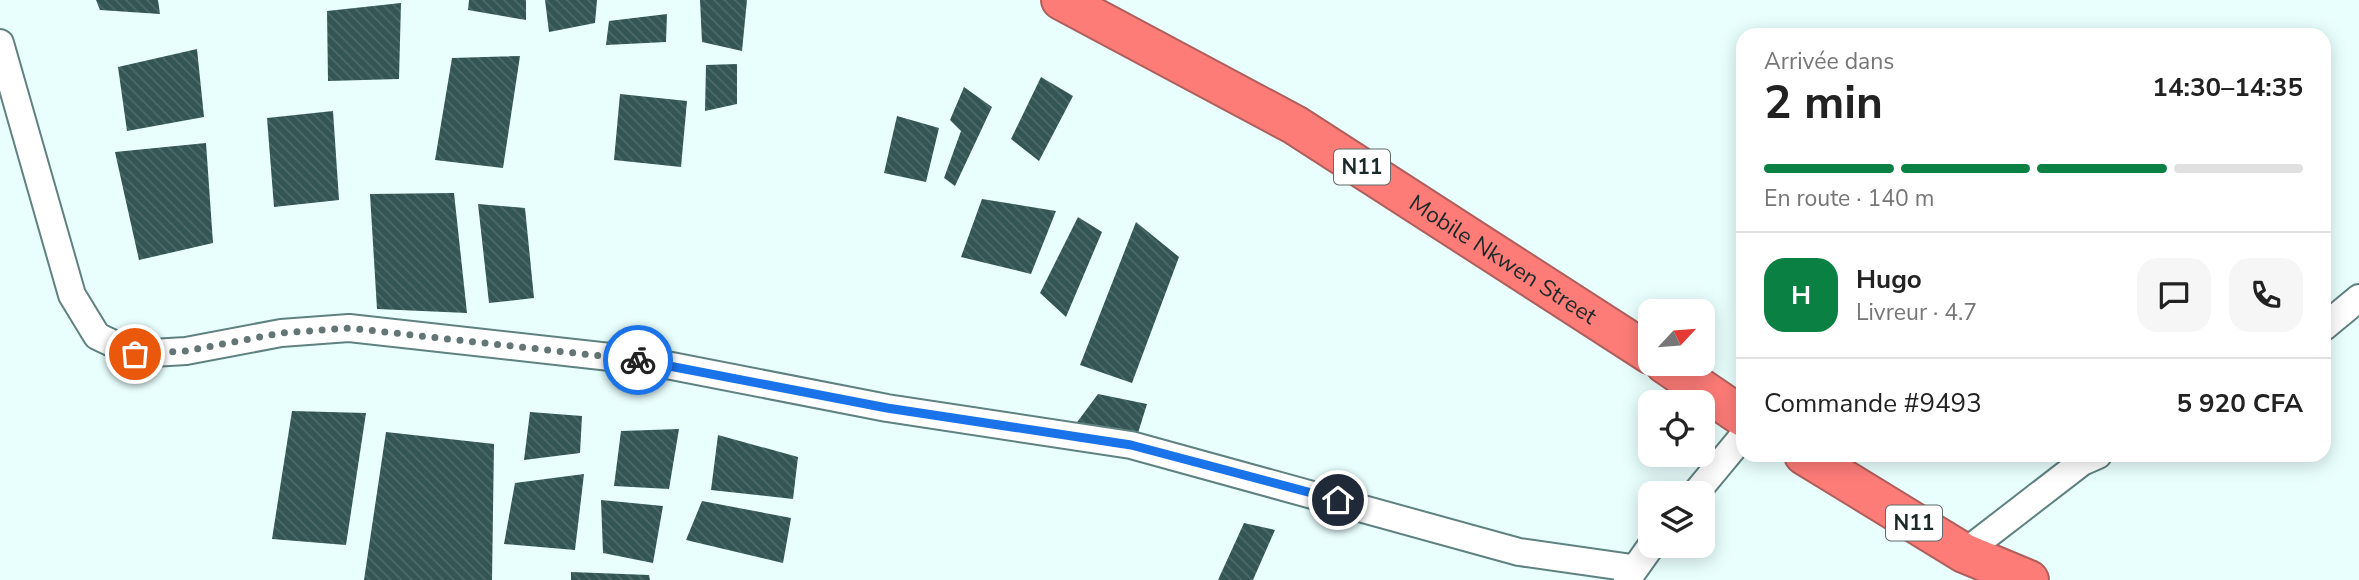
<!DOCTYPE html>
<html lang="fr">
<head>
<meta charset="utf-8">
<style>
  :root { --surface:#fff; --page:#f6f6f6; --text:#222; --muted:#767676; --line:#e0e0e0; --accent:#0b8043 }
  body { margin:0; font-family:"Nunito Sans",sans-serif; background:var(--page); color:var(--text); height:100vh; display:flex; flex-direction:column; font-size:26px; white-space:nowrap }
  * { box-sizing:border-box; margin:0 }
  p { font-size:23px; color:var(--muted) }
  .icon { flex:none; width:38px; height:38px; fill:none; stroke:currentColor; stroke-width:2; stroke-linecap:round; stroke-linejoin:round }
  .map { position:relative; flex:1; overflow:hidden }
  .sheet { position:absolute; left:1736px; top:28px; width:595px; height:434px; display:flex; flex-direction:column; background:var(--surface); border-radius:21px; box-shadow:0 4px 18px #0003 }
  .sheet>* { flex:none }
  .needle { width:46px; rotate:64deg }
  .fabs { position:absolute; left:1638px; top:299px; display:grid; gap:14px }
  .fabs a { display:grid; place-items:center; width:77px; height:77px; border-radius:14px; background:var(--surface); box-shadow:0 4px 18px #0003; font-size:35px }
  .pin { position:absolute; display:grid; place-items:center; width:60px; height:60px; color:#fff; margin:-30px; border:4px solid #fff; border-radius:50%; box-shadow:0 2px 7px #0007 }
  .courier { position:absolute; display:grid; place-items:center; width:70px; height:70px; margin:-35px; border:5px solid #1a73e8; border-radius:50%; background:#fff; color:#222; box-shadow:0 2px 9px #0007 }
  .headline em { font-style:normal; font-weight:700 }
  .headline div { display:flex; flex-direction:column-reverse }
  .headline { display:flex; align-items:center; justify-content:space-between; height:119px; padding:0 28px }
  h1 { font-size:46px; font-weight:700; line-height:52px }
  .bar { display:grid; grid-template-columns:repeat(4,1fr); gap:10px 7px; align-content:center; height:84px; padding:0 28px }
  .bar i { height:9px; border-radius:5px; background:var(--line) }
  .bar .on { background:var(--accent) }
  .bar p { grid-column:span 4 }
  .line { display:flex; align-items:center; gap:18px; padding:0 28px; border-top:2px solid var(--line) }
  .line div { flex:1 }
  .round { display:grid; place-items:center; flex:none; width:74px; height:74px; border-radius:21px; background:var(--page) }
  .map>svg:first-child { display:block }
  .building { fill:url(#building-back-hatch) }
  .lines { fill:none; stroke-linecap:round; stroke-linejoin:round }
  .street-casing { stroke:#5f8180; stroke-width:30 }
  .highway-casing { stroke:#af5f5c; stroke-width:42 }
  .street { stroke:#fff; stroke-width:26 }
  .highway { stroke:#fe7c78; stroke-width:38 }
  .done { stroke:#637574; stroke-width:7; stroke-dasharray:0 12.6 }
  .route { stroke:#1a73e8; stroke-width:9 }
  .labels { text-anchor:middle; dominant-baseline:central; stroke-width:7; stroke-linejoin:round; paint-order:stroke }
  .shield { fill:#fff; stroke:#5f6a69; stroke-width:2 }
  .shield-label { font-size:21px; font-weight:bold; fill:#1b2a29 }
  .street-label { font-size:23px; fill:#1b2a29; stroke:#fff }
</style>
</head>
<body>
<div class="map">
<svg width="2359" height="580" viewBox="0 0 2359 580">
  <defs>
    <pattern id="building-back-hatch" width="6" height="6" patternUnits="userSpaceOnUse" patternTransform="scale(1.75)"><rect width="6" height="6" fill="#335554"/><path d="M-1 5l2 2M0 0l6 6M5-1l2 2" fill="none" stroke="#4e6a69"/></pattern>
  </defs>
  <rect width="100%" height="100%" fill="#e8fffe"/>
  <path class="building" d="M96,0H158L160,14L100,10Z
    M469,0H526V20L468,10Z
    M545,0H597L595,23L549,32Z
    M700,0H747L742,51L702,42Z
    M401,3L399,79L328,81L327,11Z
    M667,14L666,42L606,45L609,21Z
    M197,49L204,117L127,131L118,67Z
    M520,56L503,168L435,160L452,58Z
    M737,64V104L705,111L706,65Z
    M1041,77L1073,96L1039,161L1011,139Z
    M964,87L992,107L955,186L944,178L961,131L950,120Z
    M620,94L687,101L681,167L614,160Z
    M333,111L339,200L274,207L267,118Z
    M897,116L939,128L926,182L884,173Z
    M206,143L213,243L139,260L115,152Z
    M454,193L467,313L377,309L370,194Z
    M982,199L1056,211L1031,274L961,257Z
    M478,204L525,208L534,298L489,303Z
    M1078,217L1102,232L1066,317L1040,293Z
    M1136,222L1179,257L1132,383L1080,365Z
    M1098,394L1147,404L1138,433L1075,425Z
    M292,411L366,413L346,545L272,539Z
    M530,412L582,416L580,453L524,460Z
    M679,429L669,489L614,486L621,431Z
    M386,432L494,444L492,580H364Z
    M718,435L798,457L793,499L711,490Z
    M584,474L575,550L504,544L515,483Z
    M601,500L663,506L653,563L603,553Z
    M702,501L791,518L783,563L686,540Z
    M1244,523L1275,530L1253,580H1218Z
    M571,572L649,575L650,580H571Z"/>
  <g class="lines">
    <defs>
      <path id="street" d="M0,43L72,295L97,336L135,354L186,351L281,333L349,328L646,361L887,408L1131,445L1519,552L1632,568
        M2324,327L2359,298
        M1695,494L1743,436
        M1964,553L2082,462L2098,455
        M1627,580L1651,546"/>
      <g id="highway">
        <path id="s1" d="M1061,0L1295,125L1650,354"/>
        <path d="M1665,364L1743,417"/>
        <path d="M1804,455L1964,553L2029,580"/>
      </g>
    </defs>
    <use href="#street" class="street-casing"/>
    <use href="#highway" class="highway-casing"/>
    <use href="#street" class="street"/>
    <use href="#highway" class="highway"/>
  </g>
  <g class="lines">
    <path class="done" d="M135,354L186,351L281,333L349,328L638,360"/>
    <path class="route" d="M638,360L887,408L1131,445L1338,500"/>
  </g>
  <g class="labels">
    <g class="shield">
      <rect x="1334" y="149.5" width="56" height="35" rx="5"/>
      <rect x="1886" y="505.5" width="56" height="35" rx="5"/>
    </g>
    <g class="shield-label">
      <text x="1362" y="167">N11</text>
      <text x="1914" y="523">N11</text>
    </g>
    <g class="street-label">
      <text stroke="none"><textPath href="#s1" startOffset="513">Mobile Nkwen Street</textPath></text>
    </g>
  </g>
</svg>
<div class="fabs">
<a><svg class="needle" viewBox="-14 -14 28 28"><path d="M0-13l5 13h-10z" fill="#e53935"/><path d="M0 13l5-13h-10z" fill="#767676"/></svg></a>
<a><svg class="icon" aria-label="locate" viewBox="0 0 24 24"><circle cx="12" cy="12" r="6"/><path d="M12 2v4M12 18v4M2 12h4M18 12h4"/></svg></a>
<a><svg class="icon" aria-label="layers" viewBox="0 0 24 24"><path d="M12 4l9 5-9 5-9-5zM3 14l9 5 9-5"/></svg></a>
</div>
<div class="pin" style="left:135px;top:354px;background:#ea580c"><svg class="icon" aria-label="bag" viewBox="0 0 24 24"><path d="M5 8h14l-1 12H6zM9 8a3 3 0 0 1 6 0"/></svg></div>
<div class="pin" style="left:1338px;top:500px;background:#1f2937"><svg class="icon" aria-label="home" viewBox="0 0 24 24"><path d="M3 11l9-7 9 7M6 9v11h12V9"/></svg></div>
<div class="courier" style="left:638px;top:360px"><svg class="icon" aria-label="bike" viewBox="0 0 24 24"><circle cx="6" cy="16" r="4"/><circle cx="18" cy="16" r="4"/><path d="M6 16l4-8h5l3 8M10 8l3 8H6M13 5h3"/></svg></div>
<section class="sheet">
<div class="headline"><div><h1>2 min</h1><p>Arrivée dans</p></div><em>14:30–14:35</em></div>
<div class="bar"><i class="on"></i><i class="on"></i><i class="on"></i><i></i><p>En route · 140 m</p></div>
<div class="line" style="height:126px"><b class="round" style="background:var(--accent);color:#fff">H</b><div><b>Hugo</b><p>Livreur · 4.7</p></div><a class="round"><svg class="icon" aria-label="chat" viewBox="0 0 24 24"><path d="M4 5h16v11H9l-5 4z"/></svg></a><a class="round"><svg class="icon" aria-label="phone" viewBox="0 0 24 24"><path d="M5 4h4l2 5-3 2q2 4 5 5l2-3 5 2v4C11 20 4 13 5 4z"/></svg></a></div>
<div class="line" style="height:91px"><div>Commande #9493</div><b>5 920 CFA</b></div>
</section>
</div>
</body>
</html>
